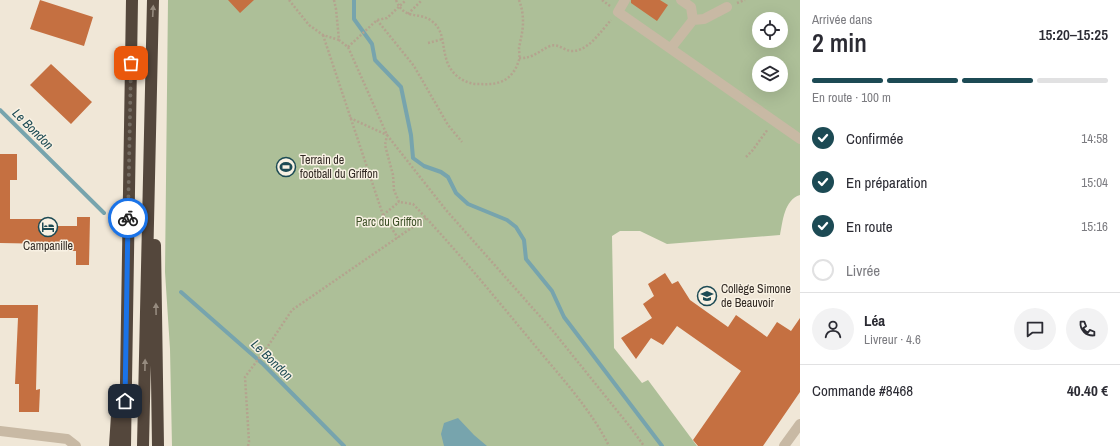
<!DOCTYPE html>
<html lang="fr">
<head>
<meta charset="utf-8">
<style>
  :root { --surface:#fff; --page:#f2f2f3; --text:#2b2b33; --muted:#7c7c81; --line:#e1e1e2; --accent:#1c4a54 }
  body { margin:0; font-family:"Archivo Narrow",sans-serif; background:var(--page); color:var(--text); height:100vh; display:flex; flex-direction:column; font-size:15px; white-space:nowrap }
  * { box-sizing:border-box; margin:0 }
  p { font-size:13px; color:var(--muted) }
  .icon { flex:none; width:22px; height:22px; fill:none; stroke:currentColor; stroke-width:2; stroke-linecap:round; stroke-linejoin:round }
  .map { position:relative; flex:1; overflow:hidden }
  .details { display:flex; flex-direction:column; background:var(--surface); width:320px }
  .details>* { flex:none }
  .fabs { position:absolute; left:752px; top:12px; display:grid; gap:8px }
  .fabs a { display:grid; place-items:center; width:36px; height:36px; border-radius:50%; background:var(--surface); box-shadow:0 4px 16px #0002; font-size:20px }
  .pin { position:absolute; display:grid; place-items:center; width:34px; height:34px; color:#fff; margin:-17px; border-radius:8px; box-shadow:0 2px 6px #0006 }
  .courier { position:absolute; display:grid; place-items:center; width:40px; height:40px; margin:-20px; border:3px solid #1a73e8; border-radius:50%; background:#fff; color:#222; box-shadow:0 1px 5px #0007 }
  .headline em { font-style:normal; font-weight:600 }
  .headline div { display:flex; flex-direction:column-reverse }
  .headline { display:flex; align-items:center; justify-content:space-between; height:68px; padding:0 12px }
  h1 { font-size:26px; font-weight:600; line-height:30px }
  .bar { display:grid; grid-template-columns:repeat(4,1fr); gap:6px 4px; align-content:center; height:48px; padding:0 12px }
  .bar i { height:5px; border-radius:3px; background:var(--line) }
  .bar .selected { background:var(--accent) }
  .bar p { grid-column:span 4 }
  .line { display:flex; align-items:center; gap:10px; padding:0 12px; border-top:1px solid var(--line) }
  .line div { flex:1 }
  .round { display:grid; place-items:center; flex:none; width:42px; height:42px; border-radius:21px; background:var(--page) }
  ol { padding:0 12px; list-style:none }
  li { display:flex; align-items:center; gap:12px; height:44px }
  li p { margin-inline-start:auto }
  li .icon { padding:4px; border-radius:50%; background:var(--accent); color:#fff; stroke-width:4 }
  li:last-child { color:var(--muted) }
  li i { width:22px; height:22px; border:2px solid var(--line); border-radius:50% }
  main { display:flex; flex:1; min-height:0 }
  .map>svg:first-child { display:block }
  .green { fill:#adbf98; fill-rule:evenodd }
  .water { fill:#77a4ad }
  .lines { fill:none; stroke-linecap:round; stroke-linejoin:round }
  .stream { stroke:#77a4ad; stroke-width:4 }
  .building { fill:#c57041 }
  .path { stroke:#b4a38e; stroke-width:2.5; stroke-dasharray:2 2; stroke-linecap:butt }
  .minor { stroke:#c8b9a4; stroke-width:10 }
  .highway { stroke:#54473c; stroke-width:12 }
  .oneway { fill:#968b7f }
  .done { stroke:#756d63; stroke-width:4; stroke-dasharray:0 7.2 }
  .route { stroke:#1a73e8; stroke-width:5 }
  .labels { text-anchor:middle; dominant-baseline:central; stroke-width:3; stroke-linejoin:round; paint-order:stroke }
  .poi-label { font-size:12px; fill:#332b25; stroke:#f8f1e3; text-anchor:start }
  .park-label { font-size:12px; fill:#3e5129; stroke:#f8f1e3 }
  .water-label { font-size:13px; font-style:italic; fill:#1c4a54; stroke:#f8f1e3 }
</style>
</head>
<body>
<main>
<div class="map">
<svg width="800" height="446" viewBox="0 0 800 446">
  <rect width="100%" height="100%" fill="#f0e7d7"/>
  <path class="green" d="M168,0H800V195C784,200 783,221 780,235L667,244L640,231H620L612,236L614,348L642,383L648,380L697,446H172L170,349L165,272ZM759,19H781V41H759ZM759,63H781V85H759Z"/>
  <path class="water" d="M458,418L474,435L487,446H444L441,434L444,423Z"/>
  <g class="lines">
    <path class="stream" d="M354,0V19L372,44L375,60L401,87L411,135L413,158L424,166L441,172L448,177L456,193L468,204L507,220L516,227L524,240L526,259L552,291L564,317L662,446
      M0,110L104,213
      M181,292L263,364L344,446"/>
  </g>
  <path class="building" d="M40,0L93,17L84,46L30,29Z
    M228,0H254L240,13Z
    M631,0H660L668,5L657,21L631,3Z
    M51,64L92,102L71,124L30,85Z
    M0,154H17V180H10V219H54V226H77V217H90L89,265H76V251H63V248H54V244L0,243Z
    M665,273L672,284L678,281L690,300L728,327L736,315L767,337L777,322L791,331L800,318V392L763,446H698L693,440L741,371L677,326L663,345L651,338L636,359L621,338L652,318L643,304L654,296L648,284Z
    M0,305H38L36,390L40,389L39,412H19V384H15L18,318H0Z"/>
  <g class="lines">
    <path class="path" d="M289,0L309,25L323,35L339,40
      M334,0L336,9L339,40L348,47L387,135L446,210L553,331L631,428L644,446
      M396,0C405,22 419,10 433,22C444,31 442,45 446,58C449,72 462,83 476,84C484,84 492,85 500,82C510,79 516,70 519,60C520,56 519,52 519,48C520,43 521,38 522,33C524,22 523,10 519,0
      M602,0L610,6
      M737,3L745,0
      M408,14L422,0
      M377,20L414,66L448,125L462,142
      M323,35L383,215L398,238
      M428,43L443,39
      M348,47L377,20L387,18L406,0
      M519,58C532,59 539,51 550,46C558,43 563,50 571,51C588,52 601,31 611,20
      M350,118L387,135L385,145L393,175L394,190L399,202L413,204C455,248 493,295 532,342C558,374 591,409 609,446
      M746,157L752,151L768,129
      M383,215L399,202
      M248,446L249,442L245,377L268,346L292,310L426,218"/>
    <path class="minor" d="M625,0L618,12L800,139
      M681,0L691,7L693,20
      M671,48L693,20L704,19L727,7
      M0,431L67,439L76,446
      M784,446L800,424"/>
    <path class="highway" d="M155,245L158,446
      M115,446L118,400
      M125,446L132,0
      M143,446L153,0"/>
  </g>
  <defs><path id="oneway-solid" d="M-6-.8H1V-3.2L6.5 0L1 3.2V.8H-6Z"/></defs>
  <g class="oneway">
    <use href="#oneway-solid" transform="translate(153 11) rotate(-87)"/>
    <use href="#oneway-solid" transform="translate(156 309) rotate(-91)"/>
    <use href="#oneway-solid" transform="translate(145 365) rotate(-89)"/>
  </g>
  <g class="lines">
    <path class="done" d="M128,218L131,63"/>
    <path class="route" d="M125,401L128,218"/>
  </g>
  <defs>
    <symbol id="stadium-ring" viewBox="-11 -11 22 22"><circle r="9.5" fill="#f8f1e3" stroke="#1c4a54" stroke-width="1.5"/><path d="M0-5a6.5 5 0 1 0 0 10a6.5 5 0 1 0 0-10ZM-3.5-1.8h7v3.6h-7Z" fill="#1c4a54"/></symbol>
    <symbol id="hotel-ring" viewBox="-11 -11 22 22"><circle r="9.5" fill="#f8f1e3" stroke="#1c4a54" stroke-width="1.5"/><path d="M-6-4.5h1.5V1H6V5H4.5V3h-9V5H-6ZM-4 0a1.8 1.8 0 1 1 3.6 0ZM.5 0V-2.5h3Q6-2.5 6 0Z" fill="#1c4a54"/></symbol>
    <symbol id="school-ring" viewBox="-11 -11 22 22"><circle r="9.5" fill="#f8f1e3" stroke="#1c4a54" stroke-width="1.5"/><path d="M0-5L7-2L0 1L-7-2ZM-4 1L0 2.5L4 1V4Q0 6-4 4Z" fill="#1c4a54"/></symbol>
  </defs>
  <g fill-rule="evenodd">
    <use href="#stadium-ring" x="275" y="156" width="22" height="22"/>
    <use href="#hotel-ring" x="37" y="216" width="22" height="22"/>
    <use href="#school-ring" x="696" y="285" width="22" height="22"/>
  </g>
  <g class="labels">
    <g class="poi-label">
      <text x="300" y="160">Terrain de<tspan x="300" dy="14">football du Griffon</tspan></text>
      <text x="48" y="246" text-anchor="middle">Campanille</text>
      <text x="721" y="289">Collège Simone<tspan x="721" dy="14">de Beauvoir</tspan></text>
    </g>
    <g class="park-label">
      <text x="389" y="222">Parc du Griffon</text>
    </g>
    <g class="water-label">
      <text transform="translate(33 129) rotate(45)">Le Bondon</text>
      <text transform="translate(272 360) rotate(44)">Le Bondon</text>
    </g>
  </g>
</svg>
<div class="fabs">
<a><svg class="icon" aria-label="locate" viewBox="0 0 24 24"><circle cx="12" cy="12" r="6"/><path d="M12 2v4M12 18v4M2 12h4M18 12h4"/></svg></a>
<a><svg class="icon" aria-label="layers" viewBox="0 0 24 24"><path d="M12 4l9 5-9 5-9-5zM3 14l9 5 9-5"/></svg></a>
</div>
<div class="pin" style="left:131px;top:63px;background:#ea580c"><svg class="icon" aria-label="bag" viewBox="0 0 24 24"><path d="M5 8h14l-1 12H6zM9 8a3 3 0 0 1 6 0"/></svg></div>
<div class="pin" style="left:125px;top:401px;background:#1f2937"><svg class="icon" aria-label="home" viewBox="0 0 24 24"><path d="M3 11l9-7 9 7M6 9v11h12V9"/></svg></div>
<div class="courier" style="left:128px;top:218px"><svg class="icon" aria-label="bike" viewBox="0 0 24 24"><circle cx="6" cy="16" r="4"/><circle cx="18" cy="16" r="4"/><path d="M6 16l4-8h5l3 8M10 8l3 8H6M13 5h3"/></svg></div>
</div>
<section class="details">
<div class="headline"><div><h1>2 min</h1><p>Arrivée dans</p></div><em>15:20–15:25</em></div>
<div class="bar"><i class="selected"></i><i class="selected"></i><i class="selected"></i><i></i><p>En route · 100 m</p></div>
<ol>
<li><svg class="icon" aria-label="check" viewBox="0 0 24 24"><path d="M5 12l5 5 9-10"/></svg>Confirmée<p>14:58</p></li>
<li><svg class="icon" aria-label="check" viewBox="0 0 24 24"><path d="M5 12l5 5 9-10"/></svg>En préparation<p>15:04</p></li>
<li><svg class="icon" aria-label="check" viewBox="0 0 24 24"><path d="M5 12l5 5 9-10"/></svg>En route<p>15:16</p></li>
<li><i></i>Livrée</li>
</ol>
<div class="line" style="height:72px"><a class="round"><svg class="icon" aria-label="person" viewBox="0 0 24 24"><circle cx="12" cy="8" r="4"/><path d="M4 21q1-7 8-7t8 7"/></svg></a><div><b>Léa</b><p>Livreur · 4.6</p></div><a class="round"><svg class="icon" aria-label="chat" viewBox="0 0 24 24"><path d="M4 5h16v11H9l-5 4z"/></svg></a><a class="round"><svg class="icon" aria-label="phone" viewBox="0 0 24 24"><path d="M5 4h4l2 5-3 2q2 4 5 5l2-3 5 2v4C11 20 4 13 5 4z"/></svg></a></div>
<div class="line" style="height:52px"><div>Commande #8468</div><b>40.40 €</b></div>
</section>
</main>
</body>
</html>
